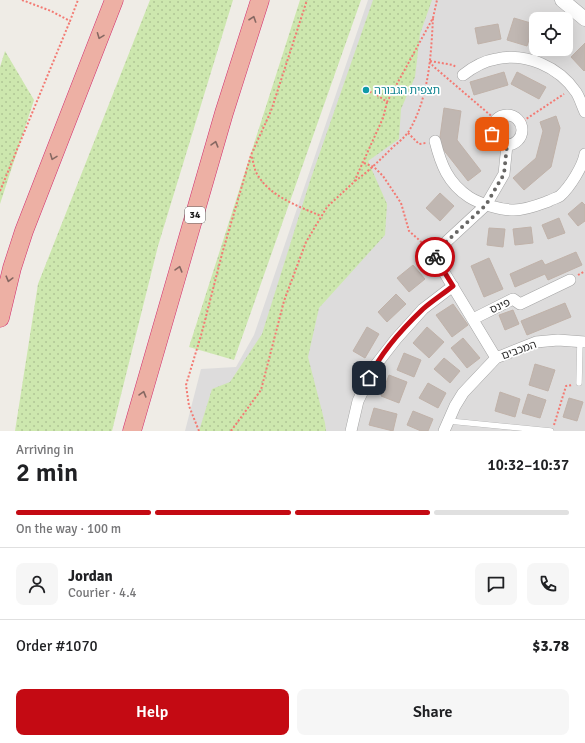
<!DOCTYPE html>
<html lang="en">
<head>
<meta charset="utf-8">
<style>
  :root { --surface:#fff; --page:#f6f6f6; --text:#202124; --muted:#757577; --line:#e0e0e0; --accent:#c40a13 }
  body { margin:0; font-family:Signika,"Noto Sans Hebrew",sans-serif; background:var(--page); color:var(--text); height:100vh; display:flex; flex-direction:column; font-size:15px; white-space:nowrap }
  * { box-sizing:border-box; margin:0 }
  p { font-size:13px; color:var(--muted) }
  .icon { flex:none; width:22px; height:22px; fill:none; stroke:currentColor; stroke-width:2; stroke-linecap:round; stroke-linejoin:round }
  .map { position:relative; height:431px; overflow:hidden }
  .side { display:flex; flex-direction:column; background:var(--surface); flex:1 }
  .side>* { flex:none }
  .tools { position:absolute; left:529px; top:12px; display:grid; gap:8px }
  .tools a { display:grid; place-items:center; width:44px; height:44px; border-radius:8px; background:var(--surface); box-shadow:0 4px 16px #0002; font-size:20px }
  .pin { position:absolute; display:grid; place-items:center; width:34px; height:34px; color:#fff; margin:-17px; border-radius:8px; box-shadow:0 2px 6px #0006 }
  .courier { position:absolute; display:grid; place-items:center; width:40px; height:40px; margin:-20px; border:3px solid #c40a13; border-radius:50%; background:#fff; color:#222; box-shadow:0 1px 5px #0007 }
  .head em { font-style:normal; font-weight:600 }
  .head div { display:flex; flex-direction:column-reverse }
  .head { display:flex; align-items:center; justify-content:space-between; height:68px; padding:0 16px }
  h1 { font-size:26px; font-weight:600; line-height:30px }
  .bar { display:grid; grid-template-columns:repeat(4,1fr); gap:6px 4px; align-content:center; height:48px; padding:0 16px }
  .bar i { height:5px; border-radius:3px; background:var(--line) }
  .bar .selected { background:var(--accent) }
  .bar p { grid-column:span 4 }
  .line { display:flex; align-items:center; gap:10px; padding:0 16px; border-top:1px solid var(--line) }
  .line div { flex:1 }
  .round { display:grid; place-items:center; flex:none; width:42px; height:42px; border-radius:8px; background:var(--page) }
  .button { display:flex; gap:8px; margin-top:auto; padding:8px 16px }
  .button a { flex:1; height:46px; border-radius:8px; background:var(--accent); color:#fff; font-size:16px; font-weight:600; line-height:46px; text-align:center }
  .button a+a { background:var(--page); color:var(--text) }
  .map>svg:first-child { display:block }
  .residential { fill:#dddcdc; fill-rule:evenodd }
  .grass { fill:url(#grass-dots) }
  .building { fill:#c0b7b2; stroke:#c0b2a9 }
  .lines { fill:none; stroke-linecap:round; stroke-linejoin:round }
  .service-casing { stroke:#a3a3a3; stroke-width:6 }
  .minor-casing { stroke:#a3a3a3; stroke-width:12 }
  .tertiary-casing { stroke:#a3a3a3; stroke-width:15 }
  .trunk-casing { stroke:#d22e6e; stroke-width:19 }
  .path { stroke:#f37a73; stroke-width:2; stroke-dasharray:2 2; stroke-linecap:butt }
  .service { stroke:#fff; stroke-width:5.5 }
  .minor { stroke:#fff; stroke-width:11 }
  .tertiary { stroke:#fff; stroke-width:14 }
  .trunk { stroke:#edb0a4; stroke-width:18 }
  .oneway { stroke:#866862 }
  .done { stroke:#686765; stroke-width:4; stroke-dasharray:0 7.2 }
  .route { stroke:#c40a13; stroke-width:5 }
  .culture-dot { fill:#0f9aa8; stroke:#fff; stroke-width:1.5 }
  .labels { text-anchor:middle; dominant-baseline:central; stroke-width:3.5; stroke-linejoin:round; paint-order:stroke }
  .shield { fill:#fff; stroke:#626262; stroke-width:1 }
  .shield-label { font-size:10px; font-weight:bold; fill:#1f1f1f }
  .culture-label { font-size:11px; fill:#0d838f; stroke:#fff; text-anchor:start }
  .street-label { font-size:11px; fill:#1f1f1f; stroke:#fff }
</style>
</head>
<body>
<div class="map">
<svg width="585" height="431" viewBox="0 0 585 431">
  <defs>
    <pattern id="grass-dots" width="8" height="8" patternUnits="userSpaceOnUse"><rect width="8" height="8" fill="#cde7ae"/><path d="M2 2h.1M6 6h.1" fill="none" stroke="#b0c695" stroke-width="1.8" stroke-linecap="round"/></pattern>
  </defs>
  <rect width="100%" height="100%" fill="#efece6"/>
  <path class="residential" d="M368,0H585V431H185L201,369L236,367L254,335ZM536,19H566V49H536Z"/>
  <path class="grass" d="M150,0H233L158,246L112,431H15L38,284Z
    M300,0H361L234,360L189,347Z
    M373,0H432L420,34L415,77L401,109L399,139L368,161L387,204L385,235L319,308L308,357L325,423L326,431H199L212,389L230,382L262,334L310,181Z
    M5,51L34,100L0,204V67Z"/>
  <path class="building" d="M514,18L534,24L527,46L507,40Z
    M498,24L501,39L478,44L475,28Z
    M585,43V70L584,71L571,57Z
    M504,72L508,85L474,95L470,82Z
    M517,72L546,87L539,99L511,84Z
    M444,108L461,111L457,140L481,171L468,181L439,144Z
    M556,116L560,128L551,167L524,190L513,178L536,158L543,131L540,122Z
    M440,193L454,206L440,221L426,208Z
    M582,202L585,205V221L578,226L568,214Z
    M559,218L565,233L548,239L542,225Z
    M531,227L533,243L515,245L513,229Z
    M489,228L505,229L503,247L487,245Z
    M576,252L582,265L548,280L545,274L515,287L510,274L542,260L545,265Z
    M489,258L503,289L484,297L471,266Z
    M413,265L425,279L409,292L397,278Z
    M396,294L406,304L387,322L378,312Z
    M565,303L571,317L527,335L521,321Z
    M453,304L468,325L452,337L436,315Z
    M513,310L519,324L505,330L499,315Z
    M367,327L379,334L365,358L353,351Z
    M427,327L444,342L429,358L413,343Z
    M463,338L480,358L467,368L451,348Z
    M404,353L421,360L414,377L397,370Z
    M444,358L460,371L450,383L434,369Z
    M535,364L555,370L548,391L529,385Z
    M389,375L407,382L399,403L381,396Z
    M428,383L446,393L438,408L419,398Z
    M500,392L520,399L515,417L495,411Z
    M528,394L546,400L540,418L522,413Z
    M569,398L583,402L577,421L563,417Z
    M374,408L397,414L393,431L369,425Z
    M413,411L433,419L428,431H421L407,425Z"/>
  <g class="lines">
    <defs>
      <path id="service" d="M579,383L580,341
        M449,421L551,431"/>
      <path id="minor" d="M463,75C473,67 484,61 496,59C526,52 559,67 576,92C580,98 582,106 585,112
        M492 130a15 15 0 1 1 30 0a15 15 0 1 1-30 0Z
        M435,141C441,165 448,183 469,197C480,204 501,210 514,210C526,210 538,205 549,201C552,199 557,198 560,196C570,187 583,166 585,154
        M473,319L513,299L520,304L570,280
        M496,358L433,254L486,205L504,174L507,145
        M351,431L358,401L375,366L396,339L423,309L453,286
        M444,431L455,406L463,393L496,358L536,342L558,340L585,342"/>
      <path id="tertiary" d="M562,0L585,19"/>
      <path id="trunk" d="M0,318L12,268L24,231L114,0
        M132,431L224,113L260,0"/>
    </defs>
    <use href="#service" class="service-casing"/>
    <use href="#minor" class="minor-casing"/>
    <use href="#tertiary" class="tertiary-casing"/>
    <use href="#trunk" class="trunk-casing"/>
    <path class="path" d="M22,0L51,11L70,21L78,0
      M430,61L433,66L496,120
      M430,61L453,65L456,67
      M366,90L377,95L387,102L433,18L437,0
      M520,123L564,94
      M408,133L419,144L426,143
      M252,157C253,161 254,167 256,172C268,196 298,206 321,216
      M364,163L374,167L383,176L401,203L409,231L427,247
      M355,181C369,171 381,159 394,146C399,142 405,137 409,131C429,97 431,56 433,18
      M0,191L70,21
      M578,275L585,271
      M554,425L566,386L572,385
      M199,431L189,406L186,385L202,332L222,254L251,155L271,111L307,0
      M231,431L261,390L284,301L306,242L327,207L354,182L383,118L387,102"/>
    <use href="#service" class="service"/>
    <use href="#minor" class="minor"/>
    <use href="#tertiary" class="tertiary"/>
    <use href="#trunk" class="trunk"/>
  </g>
  <defs><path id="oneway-chevron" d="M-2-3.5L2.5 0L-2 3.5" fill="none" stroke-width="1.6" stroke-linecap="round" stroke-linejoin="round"/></defs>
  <g class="oneway">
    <use href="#oneway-chevron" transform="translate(253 19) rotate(-71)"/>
    <use href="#oneway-chevron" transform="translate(100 36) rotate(111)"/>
    <use href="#oneway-chevron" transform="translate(215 144) rotate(-74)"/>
    <use href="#oneway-chevron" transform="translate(53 157) rotate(111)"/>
    <use href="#oneway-chevron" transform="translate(179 269) rotate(-74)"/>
    <use href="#oneway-chevron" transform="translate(9 279) rotate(105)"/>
    <use href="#oneway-chevron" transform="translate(143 394) rotate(-74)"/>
  </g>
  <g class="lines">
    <path class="done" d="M435,257L433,254L486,205L504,174L507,145L498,142L492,134"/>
    <path class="route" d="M369,378C380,354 403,328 423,309C432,301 443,294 453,286L435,257"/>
  </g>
  <circle class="culture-dot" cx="366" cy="90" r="4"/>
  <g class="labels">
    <rect class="shield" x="185" y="207" width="20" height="16" rx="3"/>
    <g class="shield-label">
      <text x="195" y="215">34</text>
    </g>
    <g class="culture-label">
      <text x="374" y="90">תצפית הגבורה</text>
    </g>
    <g class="street-label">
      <text transform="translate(500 306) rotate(-24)">פינס</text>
      <text transform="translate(519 350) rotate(-20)">המכבים</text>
    </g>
  </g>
</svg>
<div class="tools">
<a><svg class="icon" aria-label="locate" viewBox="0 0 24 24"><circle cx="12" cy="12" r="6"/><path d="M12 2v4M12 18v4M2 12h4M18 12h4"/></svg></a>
</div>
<div class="pin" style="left:492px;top:134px;background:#ea580c"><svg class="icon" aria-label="bag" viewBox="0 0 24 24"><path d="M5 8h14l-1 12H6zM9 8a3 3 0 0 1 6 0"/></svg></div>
<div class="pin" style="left:369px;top:378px;background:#1f2937"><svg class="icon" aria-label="home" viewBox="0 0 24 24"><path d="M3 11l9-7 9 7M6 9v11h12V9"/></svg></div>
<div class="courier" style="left:435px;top:257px"><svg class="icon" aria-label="bike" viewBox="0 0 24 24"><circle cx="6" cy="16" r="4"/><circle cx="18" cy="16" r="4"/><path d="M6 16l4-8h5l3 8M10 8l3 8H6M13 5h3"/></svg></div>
</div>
<section class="side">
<div class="head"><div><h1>2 min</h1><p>Arriving in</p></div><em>10:32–10:37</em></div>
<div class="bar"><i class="selected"></i><i class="selected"></i><i class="selected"></i><i></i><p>On the way · 100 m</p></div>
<div class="line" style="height:72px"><a class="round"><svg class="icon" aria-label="person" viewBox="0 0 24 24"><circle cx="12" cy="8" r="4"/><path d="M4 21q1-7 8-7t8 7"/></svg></a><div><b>Jordan</b><p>Courier · 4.4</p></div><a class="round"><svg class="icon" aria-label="chat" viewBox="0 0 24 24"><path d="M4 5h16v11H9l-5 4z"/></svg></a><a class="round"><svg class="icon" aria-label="phone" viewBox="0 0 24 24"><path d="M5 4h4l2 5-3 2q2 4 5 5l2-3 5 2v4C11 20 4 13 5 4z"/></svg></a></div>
<div class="line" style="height:52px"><div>Order #1070</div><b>$3.78</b></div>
<div class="button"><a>Help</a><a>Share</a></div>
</section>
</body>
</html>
